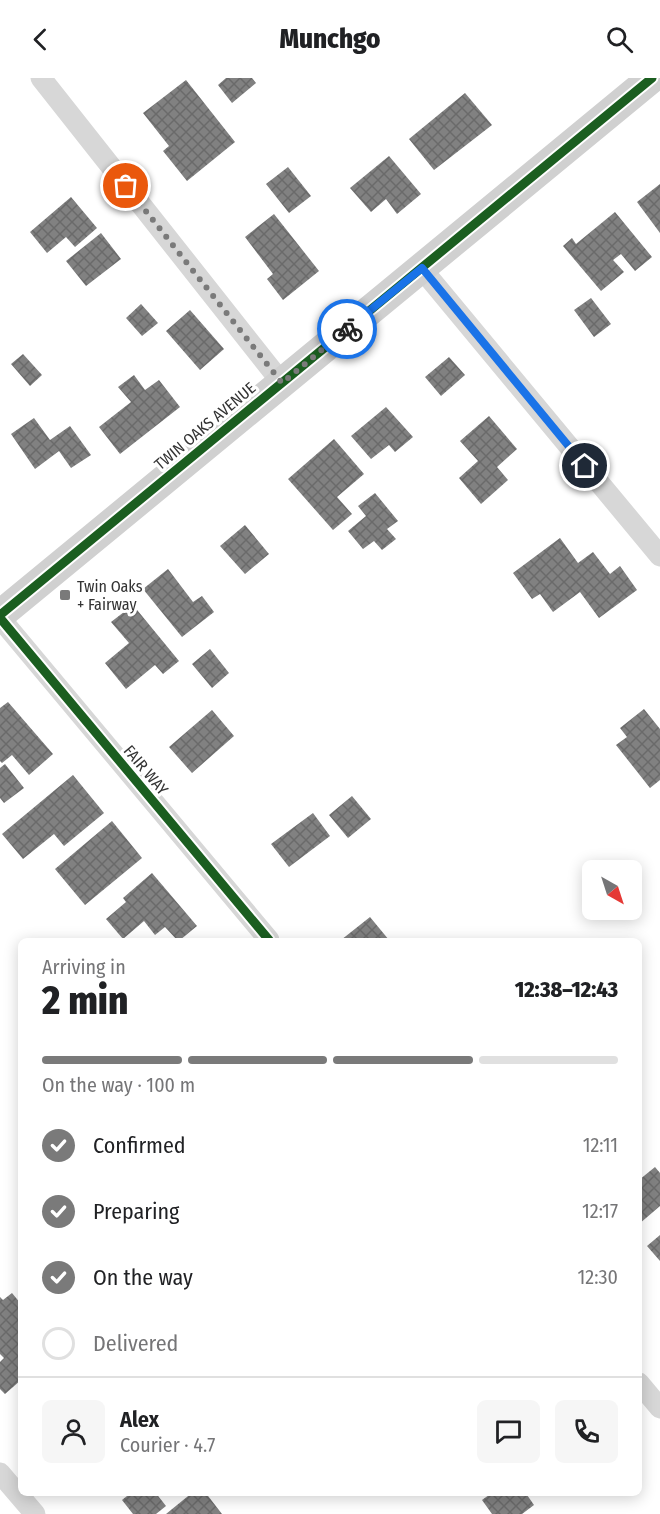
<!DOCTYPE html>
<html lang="en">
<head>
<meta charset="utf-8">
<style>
  :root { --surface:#fff; --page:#f6f6f6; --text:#202124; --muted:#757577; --line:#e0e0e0; --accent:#7a7a7a }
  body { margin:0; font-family:"Fira Sans Condensed",sans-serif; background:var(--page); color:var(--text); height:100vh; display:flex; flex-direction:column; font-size:22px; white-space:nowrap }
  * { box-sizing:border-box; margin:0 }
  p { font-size:20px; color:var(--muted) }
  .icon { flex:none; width:33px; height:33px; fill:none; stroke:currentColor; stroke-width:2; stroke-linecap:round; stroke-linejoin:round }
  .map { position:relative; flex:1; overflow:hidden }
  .panel { position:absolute; left:18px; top:860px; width:624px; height:558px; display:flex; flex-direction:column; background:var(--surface); border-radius:9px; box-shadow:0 3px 15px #0003 }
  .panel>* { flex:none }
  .needle { width:39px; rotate:141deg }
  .tools { position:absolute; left:582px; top:782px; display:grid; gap:12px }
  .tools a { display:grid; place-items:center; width:60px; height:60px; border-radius:9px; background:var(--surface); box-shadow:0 3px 15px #0003; font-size:30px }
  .pin { position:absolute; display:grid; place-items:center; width:51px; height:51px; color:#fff; margin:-26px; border:3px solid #fff; border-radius:50%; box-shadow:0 2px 6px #0007 }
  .courier { position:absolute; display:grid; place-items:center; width:60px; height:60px; margin:-30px; border:4px solid #1a73e8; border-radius:50%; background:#fff; color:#222; box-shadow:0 2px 8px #0007 }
  .headline em { font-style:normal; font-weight:800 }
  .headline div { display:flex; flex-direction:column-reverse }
  .headline { display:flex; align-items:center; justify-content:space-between; height:102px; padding:0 24px }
  h1 { font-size:39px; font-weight:800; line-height:45px }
  .bar { display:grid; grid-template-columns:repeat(4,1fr); gap:9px 6px; align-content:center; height:72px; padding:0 24px }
  .bar i { height:8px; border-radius:4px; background:var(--line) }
  .bar .on { background:var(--accent) }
  .bar p { grid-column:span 4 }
  .line { display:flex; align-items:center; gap:15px; padding:0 24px; border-top:2px solid var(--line) }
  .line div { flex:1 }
  .round { display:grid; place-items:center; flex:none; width:63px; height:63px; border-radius:9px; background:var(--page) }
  ol { padding:0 24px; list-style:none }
  li { display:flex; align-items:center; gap:18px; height:66px }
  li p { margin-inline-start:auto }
  li .icon { padding:6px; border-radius:50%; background:var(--accent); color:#fff; stroke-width:4 }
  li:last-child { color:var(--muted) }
  li i { width:33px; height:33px; border:3px solid var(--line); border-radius:50% }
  header { display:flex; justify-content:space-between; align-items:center; height:78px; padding:0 24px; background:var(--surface); font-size:27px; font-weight:800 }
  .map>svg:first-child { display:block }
  .building { fill:url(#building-cross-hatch) }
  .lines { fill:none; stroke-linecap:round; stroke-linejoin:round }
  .street { stroke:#d7d7d7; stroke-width:21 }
  .secondary { stroke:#d0d0d0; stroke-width:30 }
  .cycleway-casing { stroke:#fff; stroke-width:13 }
  .cycleway { stroke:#1b5e20; stroke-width:9 }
  .done { stroke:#7a7a7a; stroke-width:6; stroke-dasharray:0 10.8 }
  .route { stroke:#1a73e8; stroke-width:8 }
  .poi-dot { fill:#7a7a7a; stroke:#fff; stroke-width:2 }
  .labels { text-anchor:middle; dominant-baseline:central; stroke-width:6; stroke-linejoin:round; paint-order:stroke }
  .street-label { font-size:16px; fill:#333; stroke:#fff }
  .poi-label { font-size:16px; fill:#333; stroke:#fff; text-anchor:start }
</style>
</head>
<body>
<header><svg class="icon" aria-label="back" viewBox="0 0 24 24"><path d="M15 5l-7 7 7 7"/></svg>Munchgo<svg class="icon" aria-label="search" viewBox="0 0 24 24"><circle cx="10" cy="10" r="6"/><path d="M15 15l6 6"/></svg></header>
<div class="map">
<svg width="660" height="1436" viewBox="0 0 660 1436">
  <defs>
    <pattern id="building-cross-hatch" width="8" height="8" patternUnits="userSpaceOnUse" patternTransform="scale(1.5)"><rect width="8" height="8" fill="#818181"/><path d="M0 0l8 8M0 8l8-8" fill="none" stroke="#6a6a6a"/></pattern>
  </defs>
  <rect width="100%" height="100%" fill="#fff"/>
  <path class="building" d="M226,0H252L256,5L232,25L218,7Z
    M186,2L235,64L187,103L163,73L169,68L143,35Z
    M465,15L492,47L434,92L409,61Z
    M389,78L421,116L397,136L386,121L371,134L350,110Z
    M288,89L311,118L289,135L266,106Z
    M660,106V155L637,124Z
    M71,119L97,150L75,169L66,159L47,175L30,154Z
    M615,134L652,179L635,193L621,176L613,182L624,194L601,213L563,168L572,160L576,166Z
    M274,136L319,193L283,222L267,201L273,196L245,159Z
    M101,155L121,181L86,208L66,183Z
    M591,220L611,246L594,259L574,232Z
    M141,226L158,245L142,258L126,240Z
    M190,232L224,271L200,292L166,253Z
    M23,276L42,297L30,308L11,286Z
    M449,279L465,297L441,318L425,299Z
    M134,297L145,312L159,302L180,329L120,376L99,349L131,324L118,309Z
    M386,329L413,359L395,374L389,367L371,381L351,358Z
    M489,338L517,371L497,389L508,402L481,426L459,400L478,383L460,363Z
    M34,340L50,362L70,348L91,377L71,390L59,373L35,391L11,356Z
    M334,361L364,396L337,419L352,436L333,452L288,401Z
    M375,415L398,443L387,451L396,461L382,472L374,463L363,471L348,453L366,438L358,428Z
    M245,447L269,476L245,496L220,468Z
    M560,460L578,485L593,474L610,496L620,488L637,512L599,540L580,514L553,534L540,516L532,521L513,495Z
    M168,491L193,524L202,518L214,534L182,559L143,511Z
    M133,527L179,583L163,596L155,587L126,611L105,585L129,565L111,544Z
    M210,571L229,595L212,610L192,586Z
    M8,624L53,676L29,697L12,677L2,685L0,683V630Z
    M644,631L660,651V702L650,710L616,667L627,659L620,650Z
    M212,632L234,658L192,695L169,669Z
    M5,686L24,710L4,725L0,720V690Z
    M73,697L104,735L64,768L54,756L23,781L2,756Z
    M352,718L371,741L348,760L329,737Z
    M313,735L330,758L289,789L271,766Z
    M112,743L142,780L85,827L55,791Z
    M152,795L197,848L180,862H177L165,849L155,857L144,843L123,861L106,841L126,824L123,820Z
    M370,839L389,862H341Z
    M655,1089L660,1095V1128L639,1146V1102Z
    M660,1157V1183L647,1168Z
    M12,1215L21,1226V1302L5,1316L0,1311V1284L4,1280L0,1276V1219L3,1222Z
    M132,1414H155L166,1428L156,1436H133L122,1422Z
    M193,1414H205L222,1436H166Z
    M493,1414H525L534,1427L522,1436H492L482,1422Z"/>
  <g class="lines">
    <path class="street" d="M41,0L282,305
      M421,190L660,478
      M0,540L269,862
      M639,1305L660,1330
      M0,1395L35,1436"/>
    <path class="secondary" d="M0,537L652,0"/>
    <defs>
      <path id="cycleway" d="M0,537L652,0
        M0,540L269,862"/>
    </defs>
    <use href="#cycleway" class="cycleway-casing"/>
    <use href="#cycleway" class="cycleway"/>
  </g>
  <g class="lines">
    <path class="done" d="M126,108L282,305L347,251"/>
    <path class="route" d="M347,251L422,190L585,388"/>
  </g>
  <rect class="poi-dot" x="59" y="511" width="12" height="12" rx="3"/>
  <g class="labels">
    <g class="street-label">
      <text transform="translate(205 348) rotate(-40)">TWIN OAKS AVENUE</text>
      <text transform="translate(146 692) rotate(50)">FAIR WAY</text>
    </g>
    <g class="poi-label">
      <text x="77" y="508">Twin Oaks<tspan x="77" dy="18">+ Fairway</tspan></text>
    </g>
  </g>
</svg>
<div class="tools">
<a><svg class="needle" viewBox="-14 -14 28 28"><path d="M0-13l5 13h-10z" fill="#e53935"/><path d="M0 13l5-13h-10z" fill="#757577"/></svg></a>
</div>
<div class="pin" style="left:126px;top:108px;background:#ea580c"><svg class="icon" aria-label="bag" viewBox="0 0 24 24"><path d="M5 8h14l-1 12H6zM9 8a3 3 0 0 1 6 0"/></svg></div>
<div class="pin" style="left:585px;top:388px;background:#1f2937"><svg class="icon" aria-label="home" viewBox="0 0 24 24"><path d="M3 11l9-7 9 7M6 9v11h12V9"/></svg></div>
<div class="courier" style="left:347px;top:251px"><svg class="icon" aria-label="bike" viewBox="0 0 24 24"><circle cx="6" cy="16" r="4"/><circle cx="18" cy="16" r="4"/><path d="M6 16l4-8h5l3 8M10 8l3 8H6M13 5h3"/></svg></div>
<section class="panel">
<div class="headline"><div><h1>2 min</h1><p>Arriving in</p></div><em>12:38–12:43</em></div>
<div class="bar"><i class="on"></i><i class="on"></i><i class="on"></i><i></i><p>On the way · 100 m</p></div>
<ol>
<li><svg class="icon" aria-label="check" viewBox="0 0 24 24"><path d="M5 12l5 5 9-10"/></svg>Confirmed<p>12:11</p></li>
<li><svg class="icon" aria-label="check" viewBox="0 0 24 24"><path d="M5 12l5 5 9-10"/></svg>Preparing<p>12:17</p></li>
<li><svg class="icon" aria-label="check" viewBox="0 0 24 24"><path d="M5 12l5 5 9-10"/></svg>On the way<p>12:30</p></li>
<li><i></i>Delivered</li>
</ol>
<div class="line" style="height:108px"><a class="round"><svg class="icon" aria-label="person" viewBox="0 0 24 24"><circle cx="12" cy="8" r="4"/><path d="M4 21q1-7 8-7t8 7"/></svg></a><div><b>Alex</b><p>Courier · 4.7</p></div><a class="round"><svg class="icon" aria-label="chat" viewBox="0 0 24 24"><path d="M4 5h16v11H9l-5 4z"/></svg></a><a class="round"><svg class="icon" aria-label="phone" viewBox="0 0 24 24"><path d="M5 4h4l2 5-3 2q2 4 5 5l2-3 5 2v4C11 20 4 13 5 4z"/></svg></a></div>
</section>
</div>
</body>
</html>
